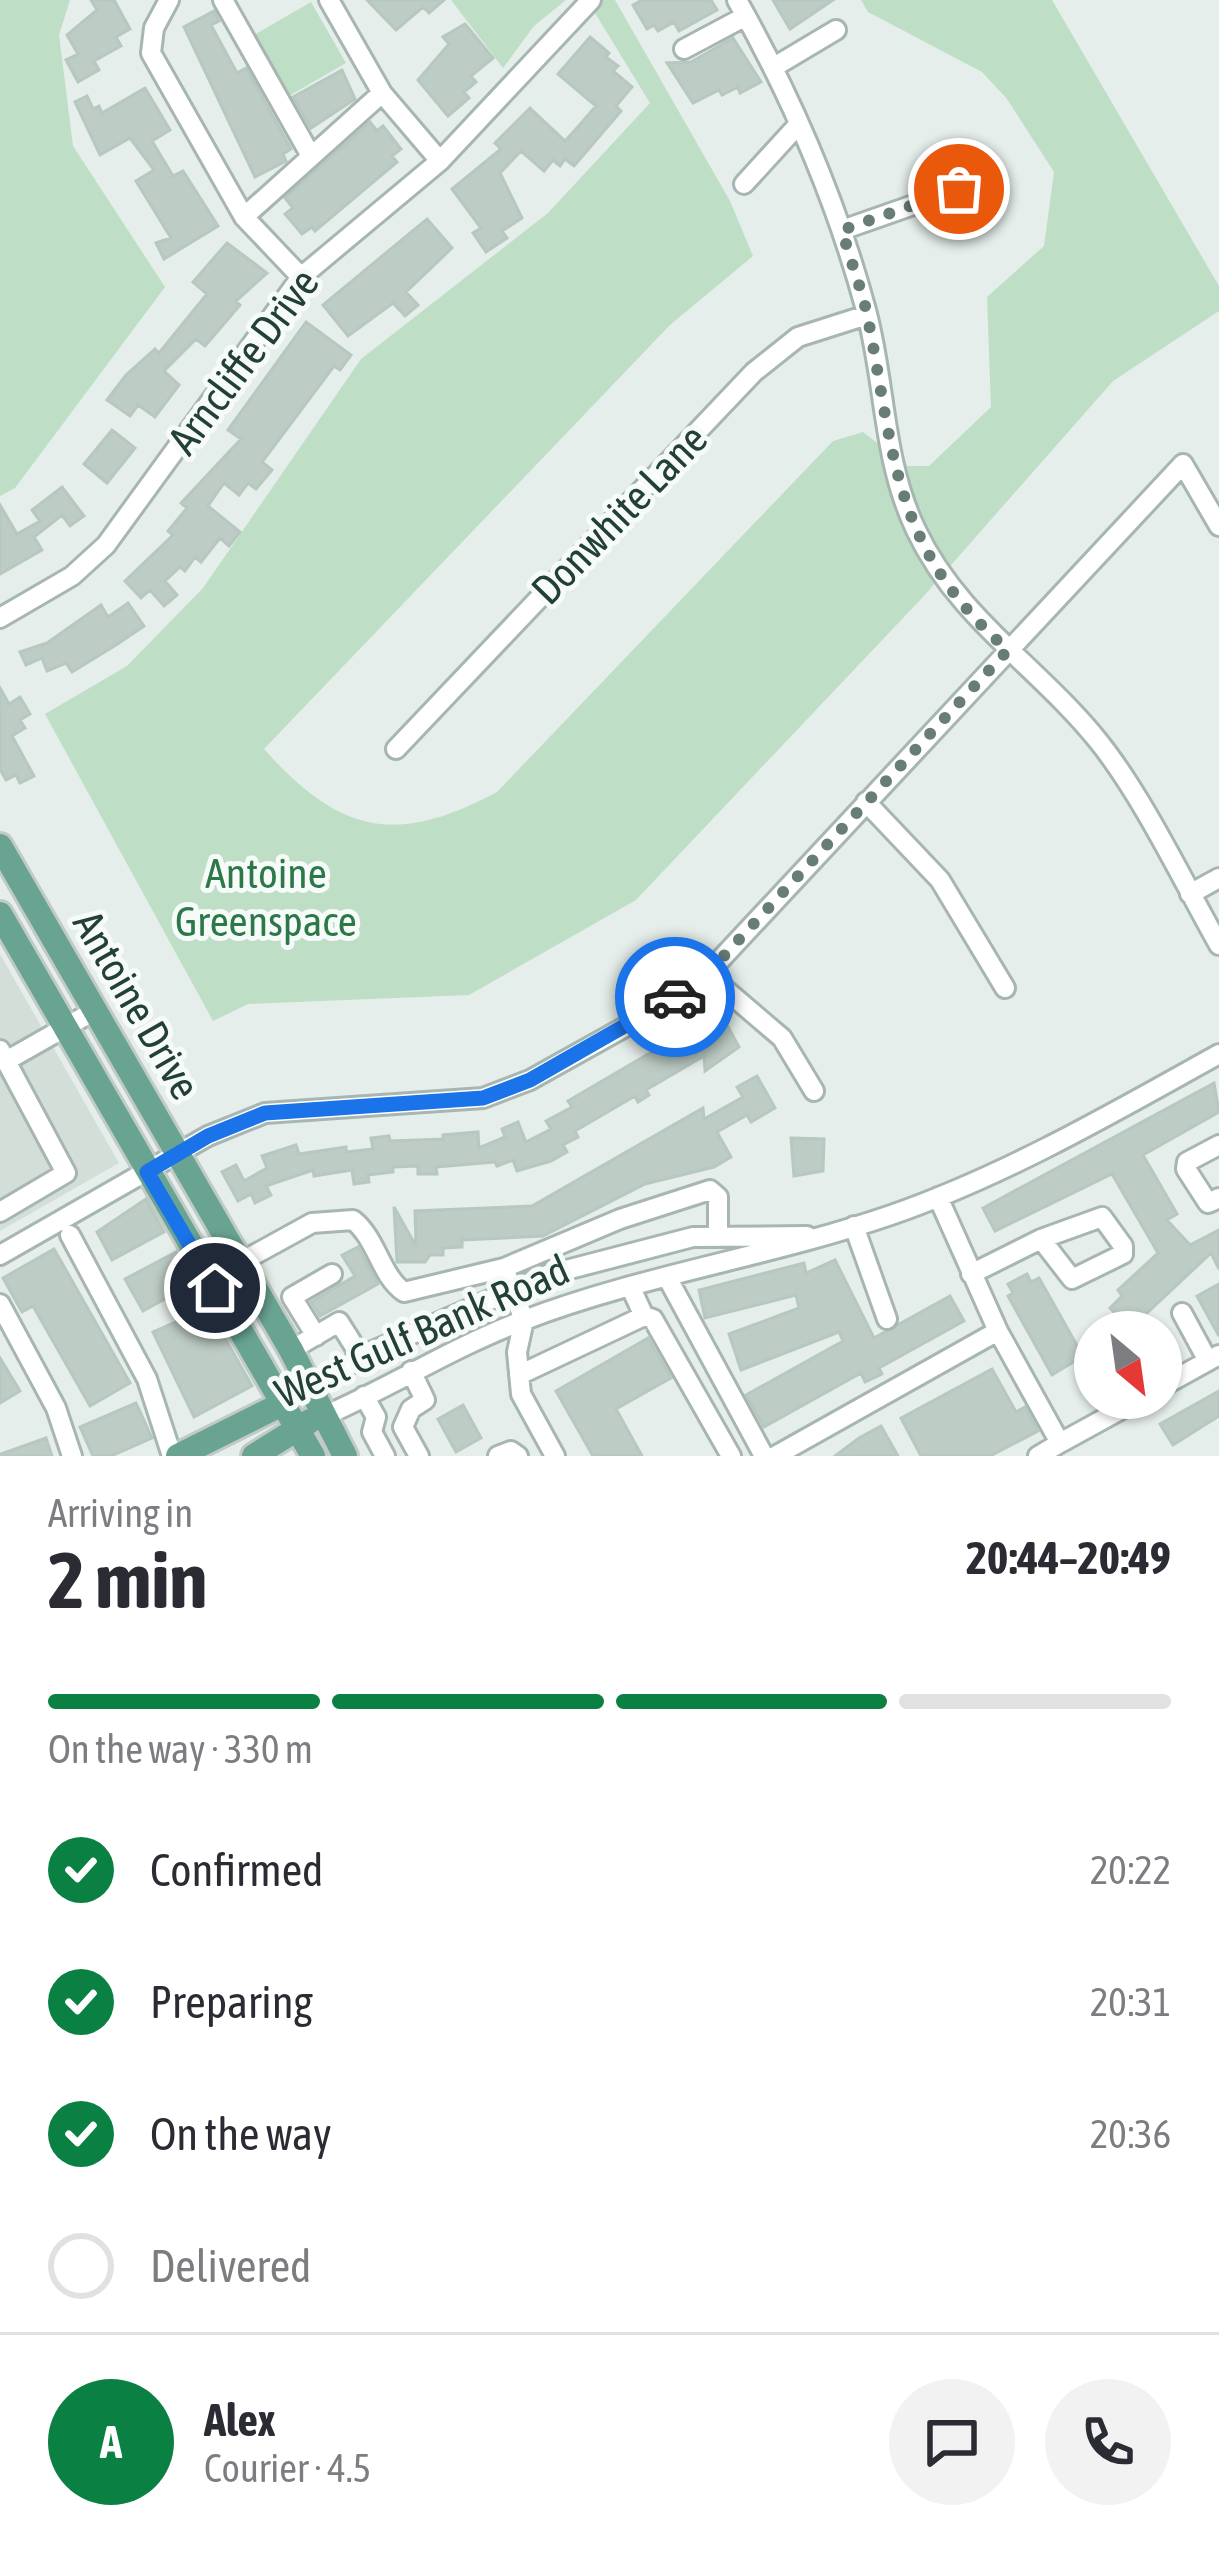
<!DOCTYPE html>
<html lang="en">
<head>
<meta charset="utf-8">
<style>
  :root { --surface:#fff; --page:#f2f2f3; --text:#2b2b33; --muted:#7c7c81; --line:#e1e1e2; --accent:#0b8043 }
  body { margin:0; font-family:"Asap Condensed",sans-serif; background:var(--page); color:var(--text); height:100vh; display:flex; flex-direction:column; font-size:45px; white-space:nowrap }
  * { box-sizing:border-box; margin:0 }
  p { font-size:39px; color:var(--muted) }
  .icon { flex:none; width:66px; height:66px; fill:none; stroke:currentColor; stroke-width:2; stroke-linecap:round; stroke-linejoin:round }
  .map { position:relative; height:1456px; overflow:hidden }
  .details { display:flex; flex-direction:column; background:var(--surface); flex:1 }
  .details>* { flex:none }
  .needle { width:78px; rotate:151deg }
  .tools { position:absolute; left:1074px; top:1311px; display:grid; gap:24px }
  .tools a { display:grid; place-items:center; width:108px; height:108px; border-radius:50%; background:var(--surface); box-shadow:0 3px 9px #0004; font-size:60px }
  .pin { position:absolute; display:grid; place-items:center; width:102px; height:102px; color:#fff; margin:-51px; border:6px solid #fff; border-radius:50%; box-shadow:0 3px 12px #0007 }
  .courier { position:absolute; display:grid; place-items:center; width:120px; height:120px; margin:-60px; border:9px solid #1a73e8; border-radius:50%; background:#fff; color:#222; box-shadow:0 3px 15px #0007 }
  .overview em { font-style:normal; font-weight:700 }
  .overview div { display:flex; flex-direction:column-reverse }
  .overview { display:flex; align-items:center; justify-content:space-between; height:204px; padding:0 48px }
  h1 { font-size:78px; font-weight:700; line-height:90px }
  .bar { display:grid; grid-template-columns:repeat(4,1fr); gap:18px 12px; align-content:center; height:144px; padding:0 48px }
  .bar i { height:15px; border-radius:9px; background:var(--line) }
  .bar .selected { background:var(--accent) }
  .bar p { grid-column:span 4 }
  .line { display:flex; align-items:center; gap:30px; padding:0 48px; border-top:3px solid var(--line) }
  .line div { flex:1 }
  .round { display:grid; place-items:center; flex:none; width:126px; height:126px; border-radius:63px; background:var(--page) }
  ol { padding:0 48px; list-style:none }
  li { display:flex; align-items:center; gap:36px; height:132px }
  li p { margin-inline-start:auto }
  li .icon { padding:12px; border-radius:50%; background:var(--accent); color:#fff; stroke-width:4 }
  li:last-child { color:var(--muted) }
  li i { width:66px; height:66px; border:6px solid var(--line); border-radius:50% }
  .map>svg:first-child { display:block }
  .built { fill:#d3ded9 }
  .green { fill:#bedfc6 }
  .building { fill:#bdccc5; stroke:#b7c8c0; stroke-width:3 }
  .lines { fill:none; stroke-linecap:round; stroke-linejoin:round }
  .minor-casing { stroke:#a7b6b1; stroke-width:24 }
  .major-casing { stroke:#c1cac7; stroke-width:30 }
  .minor { stroke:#fff; stroke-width:18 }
  .major { stroke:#69a493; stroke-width:24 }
  .done { stroke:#677d76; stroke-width:12; stroke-dasharray:0 21.6 }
  .route { stroke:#1a73e8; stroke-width:15 }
  .labels { text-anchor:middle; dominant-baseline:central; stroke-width:10; stroke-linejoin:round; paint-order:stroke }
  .street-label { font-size:42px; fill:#234038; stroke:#f6faf8 }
  .park-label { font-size:42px; fill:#2d7848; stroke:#f6faf8 }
</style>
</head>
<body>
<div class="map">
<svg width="1219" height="1456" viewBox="0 0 1219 1456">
  <rect width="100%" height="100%" fill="#e5eeea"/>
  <path class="built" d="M0,954L119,1163L0,1231Z"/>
  <path class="green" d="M0,0H70L59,35L73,146L165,287L15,488L0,496Z
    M451,0H566L534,26L503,68Z
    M587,0H615L730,201L753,256L670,325L264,749C340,834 396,846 497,792L833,441L863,432L907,466H929L991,407L987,297L1044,246L1054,172L1007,99L982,72L868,12L861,0H1052L1219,286V311L1113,381L922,598L636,900L469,995L248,1004L213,1021L45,714L127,666L203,588L361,359L548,213L650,103Z
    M311,2L346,63L289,96L254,35Z"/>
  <path class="building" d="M91,0H114L130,29L116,37L121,46L94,61L99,70L78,82L66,60L78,54L67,35L97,10Z
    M367,0H444L429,13L423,7L396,30Z
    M642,0H711L717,10L679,31L674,22L658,31L654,25L647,29L633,5Z
    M773,0H833L790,29Z
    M214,11L219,21L211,25L237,73L246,68L291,149L283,154L286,161L255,177L184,27Z
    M465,24L493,58L471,76L476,82L464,92L469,98L448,116L418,80L449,44L443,37Z
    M590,37L609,53L606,57L618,66L613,71L632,87L616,106L621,111L574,166L565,159L560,166L553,160L544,171L521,151L500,173L522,218L502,231L507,238L486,252L473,233L481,228L452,189L501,149L495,143L530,108L565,141L576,129L596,106L558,74Z
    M733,38L761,82L740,93L738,87L722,95L719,90L693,103L667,63L691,62Z
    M342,70L355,99L311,128L293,97Z
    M145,88L170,130L152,141L173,176L183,171L218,226L164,259L156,243L171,238L136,181L154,170L130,138L100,155L75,102L87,96L93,109L99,106L102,113Z
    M370,122L377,131L383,126L401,149L392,156L397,162L315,231L312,227L302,234L285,214L293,208L285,198Z
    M427,219L452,248L406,292L418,305L405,316L393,303L348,336L323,305Z
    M227,243L267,273L236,301L240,305L205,346L196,339L164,371L179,385L155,417L138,405L130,416L107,400L126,375L155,349L159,353L207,294L193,282Z
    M306,322L351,355L340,370L334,366L262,462L272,470L256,489L248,483L239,495L224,483L208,506L240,532L229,546L220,538L201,562L195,557L185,571L180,567L165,581L177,595L164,606L150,590L141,598L125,581L173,535L168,531L187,508L181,503L241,439L228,430Z
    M112,430L135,448L107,483L84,464Z
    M62,487L84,516L70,526L62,515L34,537L42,550L0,574V505L17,534L40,521L32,510Z
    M128,603L144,626L116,645L72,672L66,663L47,671L42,658L26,665L20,652L47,643L101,605L108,617Z
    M0,688L9,704L20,697L30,714L20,720L25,728L12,736L34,776L20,783L16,775L6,780L0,769Z
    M720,1012L739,1047L705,1071L704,1056L646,1090L649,1095L638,1102L635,1096L575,1131L578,1137L563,1145L567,1152L551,1161L517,1171L513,1160L497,1166L495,1162L436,1167L437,1174H418V1166L393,1167V1172L368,1175L369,1182L354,1184L352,1170L314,1176L313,1170L266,1186L271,1195L255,1203L251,1194L238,1201L222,1172L236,1165L244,1181L267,1168L262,1156L296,1145L299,1154L346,1147V1152L373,1149L371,1138L389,1136L390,1141L443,1139V1135L478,1132L479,1148L505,1137L502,1129L518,1122L526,1142L551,1129L546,1121L572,1107L568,1101Z
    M757,1076L775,1108L751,1122L747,1115L717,1132L731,1157L714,1167L645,1184L543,1236L462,1240V1247L443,1248V1255H430L425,1262H397L394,1207L416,1246L415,1211L532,1206L703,1108L704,1119L743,1097L737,1087Z
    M1214,1083L1219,1112L1143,1155L1177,1214L1167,1220L1190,1245L1219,1230V1269L1211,1253L1130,1329L1110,1308L1122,1296L1118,1290L1158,1253L1112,1174L995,1231L983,1208Z
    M791,1138L824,1139L823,1171L794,1176Z
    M146,1199L164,1232L112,1260L97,1232Z
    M358,1247L378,1284L320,1316L311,1302L355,1276L342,1255Z
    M54,1249L130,1383L90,1406L33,1306L22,1312L3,1278Z
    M176,1252L194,1283L143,1311L125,1279Z
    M835,1260L874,1338L950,1296L964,1321L879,1368L882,1374L865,1382L861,1373L764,1427L746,1395L843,1341L839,1332L741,1370L729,1334L799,1308L796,1295L705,1318L699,1290L804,1263L806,1273Z
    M1027,1274L1031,1282L1039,1278L1083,1356L1052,1375L1008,1296L1013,1293L1008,1284Z
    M1219,1284V1336L1197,1296Z
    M208,1308L252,1386L194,1417L153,1332Z
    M648,1338L671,1378L616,1409L642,1456H593L556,1391Z
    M0,1358L20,1391L0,1403Z
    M992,1369L1016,1412L1025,1407L1038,1431L990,1456H921L901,1418Z
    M1219,1391V1416L1173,1445L1160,1424Z
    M136,1403L152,1438L111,1456H93L80,1427Z
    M463,1405L481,1438L456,1452L438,1419Z
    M881,1426L898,1456H835L859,1438Z
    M46,1438L52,1456H1V1454Z"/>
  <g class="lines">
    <defs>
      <path id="minor" d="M169,0L154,28L151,53L244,217L301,277
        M223,0L311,156
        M329,0L382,93L440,161
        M737,0C791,96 837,203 866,310C886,384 882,459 916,530C958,619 1039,667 1099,742C1143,797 1184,883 1219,945
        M684,49L746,16
        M774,67L836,30
        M744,184L797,126
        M244,217L382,93
        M842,230L959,189
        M0,618L72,576L106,545L301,277L440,161L591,0
        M396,749L754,372L798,337L867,315
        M866,802L940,880L1005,988
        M1190,894L1219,878
        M707,974L782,1038L814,1091
        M0,1050L6,1061L94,1011
        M1219,1145L1187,1162L1186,1169L1208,1203L1219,1198
        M0,1212L66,1173L6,1061
        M854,1226L887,1319
        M70,1235L147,1379L172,1456
        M0,1255L208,1136L265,1113L483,1098L530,1080L668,1003L707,974L1183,464L1219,526
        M241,1262L312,1223L353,1220C377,1239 380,1275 404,1292L504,1268
        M971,1274L1041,1239L1072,1279L1123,1254V1246L1102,1217L1041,1239
        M667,1277L764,1456
        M0,1304L56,1408L72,1456
        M1182,1313L1208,1361
        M644,1316L653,1319L731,1456
        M998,1331L1060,1443L1038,1456
        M316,1336L292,1297L332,1274
        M291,1350L339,1322L361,1357
        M411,1371L425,1400L411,1409L403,1427L419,1456
        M519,1375L644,1316L630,1286
        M1161,1387L1219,1355
        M364,1396L376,1417L372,1432L385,1456
        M284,1403L373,1351L547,1275L693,1237L807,1236
        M324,1416C391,1387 453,1347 522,1321C641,1275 769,1257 891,1215C1006,1175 1113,1113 1219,1054
        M1060,1443L1142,1398
        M498,1456L511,1451L518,1456
        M555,1456L521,1394L517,1352L524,1320L504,1268L620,1219L710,1190L718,1197V1237
        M775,1456L998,1331L938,1197"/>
      <path id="major" d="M0,846L291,1350L345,1456
        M0,914L313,1456
        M178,1456L284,1403
        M254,1456L310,1421"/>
    </defs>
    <use href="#minor" class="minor-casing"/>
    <use href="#major" class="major-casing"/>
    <use href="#minor" class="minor"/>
    <use href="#major" class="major"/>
  </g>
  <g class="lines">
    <path class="done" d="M675,997L707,974L1008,650C893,550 895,457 868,319C862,289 850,260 842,230L959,189"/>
    <path class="route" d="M215,1288L147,1172L208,1136L265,1113L483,1098L530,1080L675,997"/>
  </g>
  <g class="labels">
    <g class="street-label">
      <text transform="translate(243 361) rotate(-53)">Arncliffe Drive</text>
      <text transform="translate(619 514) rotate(-46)">Donwhite Lane</text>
      <text transform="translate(137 1005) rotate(60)">Antoine Drive</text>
      <text transform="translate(422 1331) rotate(-24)">West Gulf Bank Road</text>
    </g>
    <g class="park-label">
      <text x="266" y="873">Antoine<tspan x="266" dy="48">Greenspace</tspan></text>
    </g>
  </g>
</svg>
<div class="tools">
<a><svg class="needle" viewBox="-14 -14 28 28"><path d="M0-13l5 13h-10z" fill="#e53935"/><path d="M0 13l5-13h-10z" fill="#7c7c81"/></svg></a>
</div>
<div class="pin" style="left:959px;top:189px;background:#ea580c"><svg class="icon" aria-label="bag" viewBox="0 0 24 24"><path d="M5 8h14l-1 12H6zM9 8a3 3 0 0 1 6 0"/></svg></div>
<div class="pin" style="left:215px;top:1288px;background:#1f2937"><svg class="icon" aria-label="home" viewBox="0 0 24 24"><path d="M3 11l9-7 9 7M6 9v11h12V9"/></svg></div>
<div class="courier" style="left:675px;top:997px"><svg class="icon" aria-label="car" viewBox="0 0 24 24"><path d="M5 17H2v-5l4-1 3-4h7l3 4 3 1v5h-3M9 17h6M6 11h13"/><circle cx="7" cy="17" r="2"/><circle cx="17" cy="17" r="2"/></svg></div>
</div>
<section class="details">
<div class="overview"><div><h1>2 min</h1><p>Arriving in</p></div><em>20:44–20:49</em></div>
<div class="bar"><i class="selected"></i><i class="selected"></i><i class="selected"></i><i></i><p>On the way · 330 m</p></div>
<ol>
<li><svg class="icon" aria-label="check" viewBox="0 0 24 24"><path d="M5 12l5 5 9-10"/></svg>Confirmed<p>20:22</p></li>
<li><svg class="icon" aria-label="check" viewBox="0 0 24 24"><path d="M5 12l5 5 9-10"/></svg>Preparing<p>20:31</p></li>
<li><svg class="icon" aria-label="check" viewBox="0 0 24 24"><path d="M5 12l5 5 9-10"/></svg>On the way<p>20:36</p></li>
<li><i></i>Delivered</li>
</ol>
<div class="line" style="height:216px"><b class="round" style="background:var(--accent);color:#fff">A</b><div><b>Alex</b><p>Courier · 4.5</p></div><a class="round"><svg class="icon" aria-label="chat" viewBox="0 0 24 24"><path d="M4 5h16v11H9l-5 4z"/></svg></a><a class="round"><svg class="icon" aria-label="phone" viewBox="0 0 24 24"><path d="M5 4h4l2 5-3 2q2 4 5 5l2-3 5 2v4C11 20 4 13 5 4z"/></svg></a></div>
</section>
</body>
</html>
